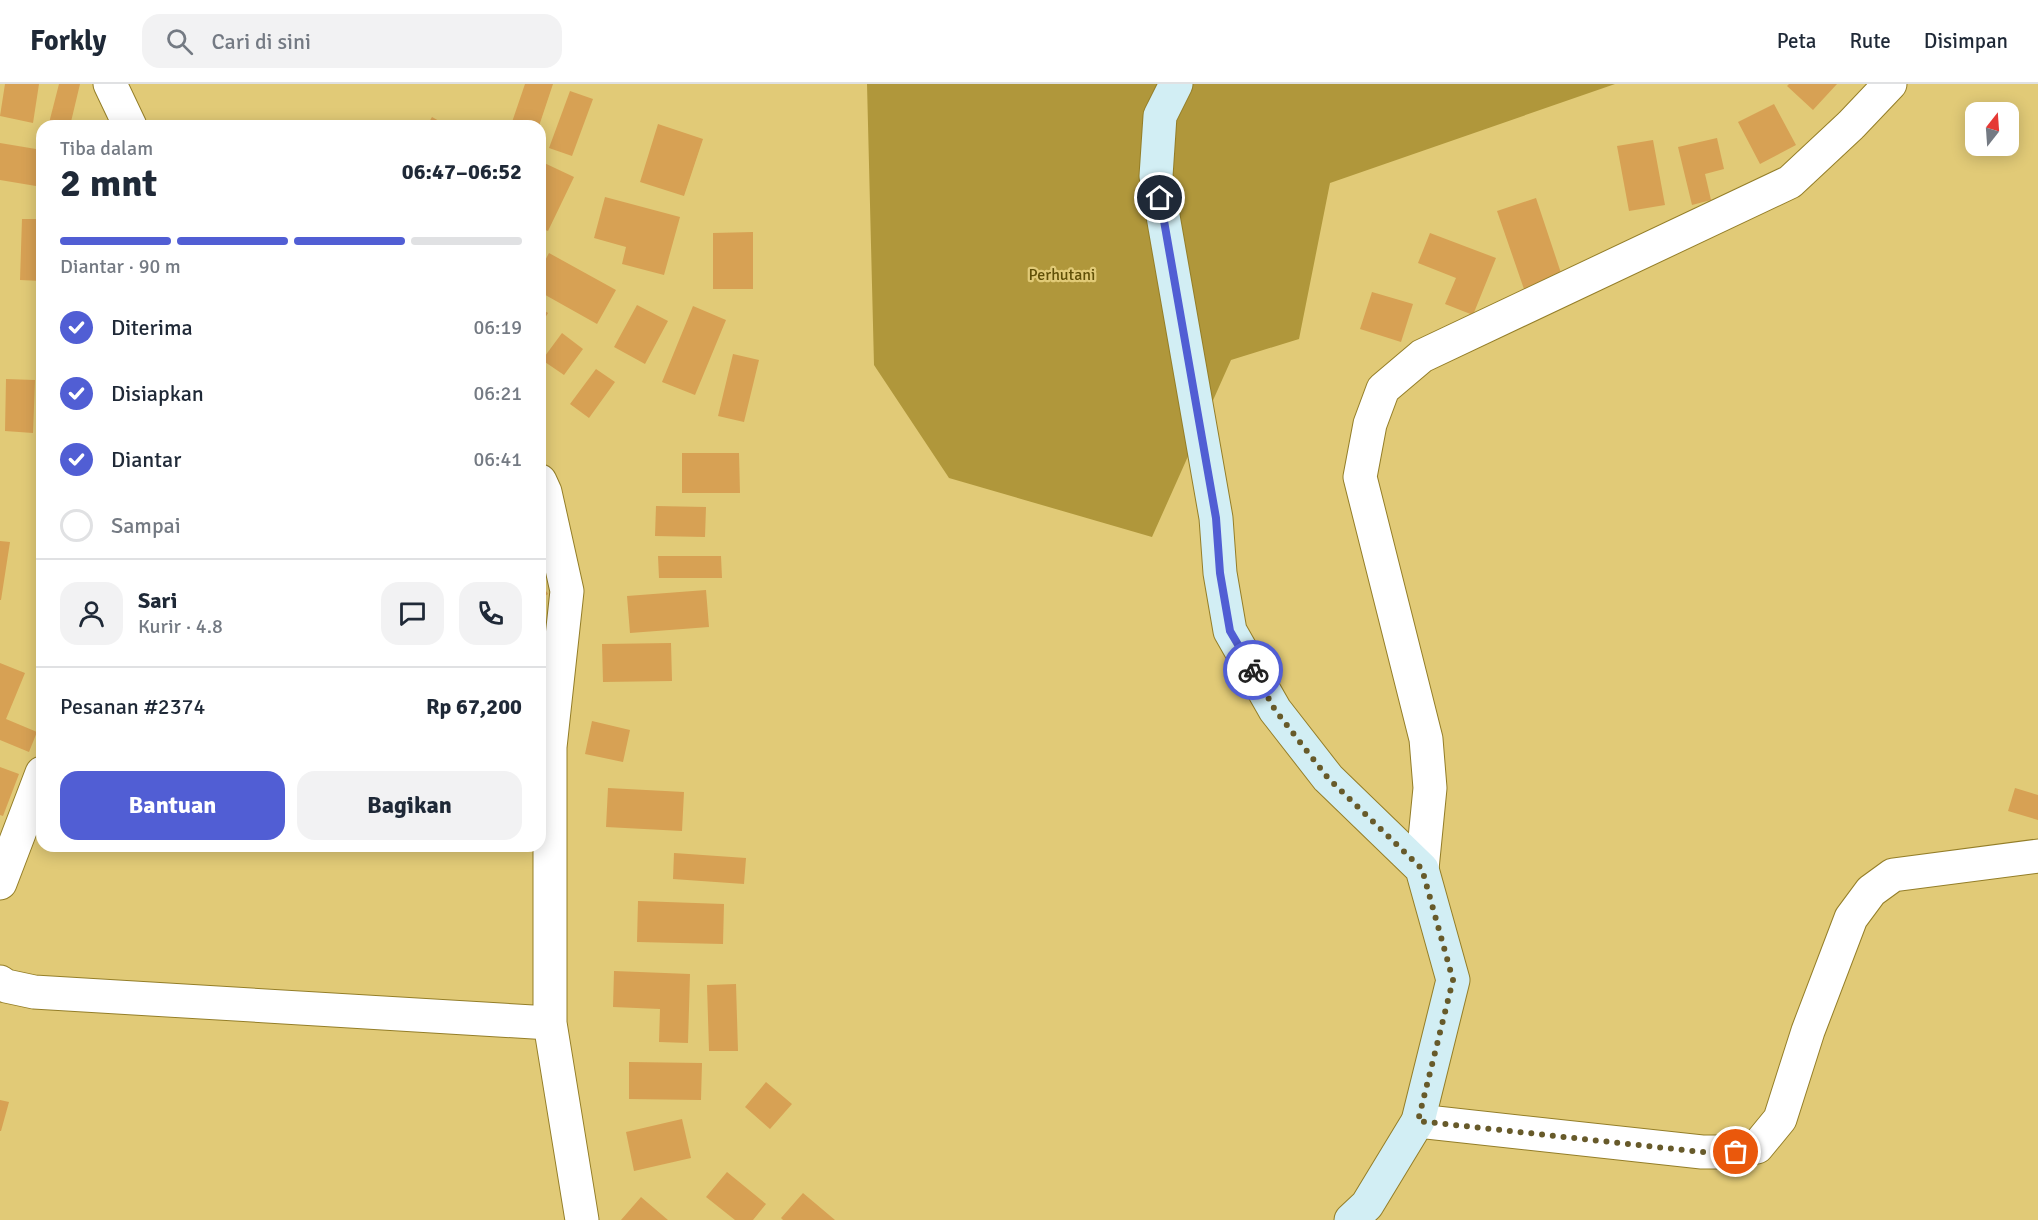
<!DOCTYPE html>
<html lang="id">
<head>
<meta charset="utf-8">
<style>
  :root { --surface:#fff; --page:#f2f2f3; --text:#1f2937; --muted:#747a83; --line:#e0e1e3; --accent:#515ed4 }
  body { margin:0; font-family:Signika,sans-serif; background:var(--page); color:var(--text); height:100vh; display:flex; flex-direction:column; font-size:22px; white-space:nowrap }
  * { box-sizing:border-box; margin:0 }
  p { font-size:20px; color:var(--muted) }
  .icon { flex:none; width:33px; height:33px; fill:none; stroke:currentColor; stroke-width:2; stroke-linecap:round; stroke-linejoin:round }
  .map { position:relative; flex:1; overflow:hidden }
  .details { position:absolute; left:36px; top:36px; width:510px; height:732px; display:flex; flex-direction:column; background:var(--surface); border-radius:18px; box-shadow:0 3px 15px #0003 }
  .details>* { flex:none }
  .needle { width:39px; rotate:17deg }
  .buttons { position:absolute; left:1965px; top:18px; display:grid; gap:12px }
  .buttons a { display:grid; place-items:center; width:54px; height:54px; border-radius:12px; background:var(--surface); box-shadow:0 3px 15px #0003; font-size:30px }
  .pin { position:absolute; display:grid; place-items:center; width:51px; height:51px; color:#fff; margin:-26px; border:3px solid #fff; border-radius:50%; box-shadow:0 2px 6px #0007 }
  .courier { position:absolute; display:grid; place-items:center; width:60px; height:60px; margin:-30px; border:4px solid #515ed4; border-radius:50%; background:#fff; color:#222; box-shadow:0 2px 8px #0007 }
  .headline em { font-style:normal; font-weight:800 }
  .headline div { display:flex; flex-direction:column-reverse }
  .headline { display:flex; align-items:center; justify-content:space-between; height:102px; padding:0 24px }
  h1 { font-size:39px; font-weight:800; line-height:45px }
  .bar { display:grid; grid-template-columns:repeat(4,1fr); gap:9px 6px; align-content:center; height:72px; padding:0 24px }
  .bar i { height:8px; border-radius:4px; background:var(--line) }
  .bar .current { background:var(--accent) }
  .bar p { grid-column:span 4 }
  .line { display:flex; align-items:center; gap:15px; padding:0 24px; border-top:2px solid var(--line) }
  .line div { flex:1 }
  .round { display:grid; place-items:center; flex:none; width:63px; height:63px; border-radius:18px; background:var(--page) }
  ol { padding:0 24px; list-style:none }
  li { display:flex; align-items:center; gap:18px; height:66px }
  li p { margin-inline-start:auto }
  li .icon { padding:6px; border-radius:50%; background:var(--accent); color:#fff; stroke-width:4 }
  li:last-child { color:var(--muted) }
  li i { width:33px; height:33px; border:3px solid var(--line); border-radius:50% }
  .button { display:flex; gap:12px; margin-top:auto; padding:12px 24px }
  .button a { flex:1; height:69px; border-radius:18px; background:var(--accent); color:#fff; font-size:24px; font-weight:800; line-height:69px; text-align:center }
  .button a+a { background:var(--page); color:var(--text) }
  header { display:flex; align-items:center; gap:36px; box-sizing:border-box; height:84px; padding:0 30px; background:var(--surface); border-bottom:2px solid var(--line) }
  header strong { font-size:28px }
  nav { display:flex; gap:33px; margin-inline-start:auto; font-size:21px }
  .search { width:420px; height:54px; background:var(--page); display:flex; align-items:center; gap:15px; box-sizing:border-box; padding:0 21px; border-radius:18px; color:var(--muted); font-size:22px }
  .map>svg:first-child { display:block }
  .forest { fill:#b0973b }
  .building { fill:#d7a154 }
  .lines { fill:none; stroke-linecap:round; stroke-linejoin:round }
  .street-casing { stroke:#947e28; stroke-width:35 }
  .secondary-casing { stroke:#947e28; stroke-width:35 }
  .street { stroke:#fff; stroke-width:33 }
  .secondary { stroke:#d2eef4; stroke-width:33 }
  .done { stroke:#675a2a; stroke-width:6; stroke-dasharray:0 10.8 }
  .route { stroke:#515ed4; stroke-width:8 }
  .labels { text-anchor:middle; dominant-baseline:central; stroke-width:4.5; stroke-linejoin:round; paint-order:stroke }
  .park-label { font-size:16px; fill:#615007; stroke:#e1ca77 }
</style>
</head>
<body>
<header>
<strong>Forkly</strong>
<div class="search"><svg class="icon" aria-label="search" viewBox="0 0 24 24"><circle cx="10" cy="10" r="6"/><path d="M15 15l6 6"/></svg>Cari di sini</div>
<nav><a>Peta</a><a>Rute</a><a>Disimpan</a></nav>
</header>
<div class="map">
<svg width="2038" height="1136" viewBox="0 0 2038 1136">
  <rect width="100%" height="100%" fill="#e1ca77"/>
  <path class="forest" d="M867,0H1615L1330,99L1299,255L1231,276L1152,453L949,394L874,281Z"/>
  <path class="building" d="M5,0H39L33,39L0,32Z
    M59,0H80L70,42L49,39Z
    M525,0H553L539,42L511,41Z
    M1789,0H1837L1813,26L1787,2Z
    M570,7L593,15L572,72L549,64Z
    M1774,20L1796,61L1760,80L1738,38Z
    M432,33L448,42H427Z
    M658,40L703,55L684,112L640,98Z
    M1717,54L1724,85L1705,90L1711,116L1692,121L1678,63Z
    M1653,56L1665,121L1629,127L1617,62Z
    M0,59L42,66V103L0,96Z
    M540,77L574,93L548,147L540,144Z
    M605,113L680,133L664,191L622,180L626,163L594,154Z
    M1536,114L1563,195L1525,208L1497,127Z
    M22,135H42V197L20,196Z
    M753,148V205H713V149Z
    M1430,149L1496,174L1473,231L1445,220L1456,194L1418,179Z
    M549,169L616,206L597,240L540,208V186Z
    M1372,208L1413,220L1401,258L1360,245Z
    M637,221L668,237L645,280L614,263Z
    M693,222L726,236L695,311L662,298Z
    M540,224L548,229L540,242Z
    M562,249L583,265L564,291L542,276Z
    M733,270L759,276L744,338L718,332Z
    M596,285L615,298L589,334L570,320Z
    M6,295L35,296L33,349L5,347Z
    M682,369H739L740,409H682Z
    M656,422L706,423L705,453L655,452Z
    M0,457L10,458L1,516H0Z
    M658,472H721L722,494H659Z
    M540,498L548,510L540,515Z
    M706,506L709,543L630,549L627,512Z
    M671,559L672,597L603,598L602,560Z
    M0,579L25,589L6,635L37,648L29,668L0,656Z
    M592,637L630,646L623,678L585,670Z
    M0,683L19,690L3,732L0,731Z
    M608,704L684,708L682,747L606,743Z
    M2015,704L2038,711V736L2008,727Z
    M674,769L746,774L744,800L673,795Z
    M638,817L724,820L723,860L637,858Z
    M614,887L690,890L688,959L659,958L660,925L613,923Z
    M736,900L738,967H709L707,901Z
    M629,978L702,979L701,1016L629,1015Z
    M766,998L792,1020L770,1045L745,1023Z
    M0,1016L9,1018L1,1047H0Z
    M682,1035L691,1074L634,1087L626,1048Z
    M727,1088L766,1120L753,1136H735L706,1113Z
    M803,1109L835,1136H783L781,1134Z
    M641,1113L668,1136H621Z"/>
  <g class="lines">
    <defs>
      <path id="street" d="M110,0L130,42
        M540,397L545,408L567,507L550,663V939L582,1136
        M1422,785L1430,704L1426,655L1360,393L1370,340L1383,305L1422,272L1790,98L1851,41L1890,0
        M0,799L42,689
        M0,898L6,902L34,908L550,939
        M1418,1037L1702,1068H1735L1757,1063L1780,1035L1808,947L1851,834L1871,807L1893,791L2038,772"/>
      <path id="secondary" d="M1176,0L1160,32L1156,92L1216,434L1220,489L1230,547L1275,626L1328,694L1422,785L1453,896L1418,1037L1367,1121L1351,1136"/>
    </defs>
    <use href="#street" class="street-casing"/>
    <use href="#secondary" class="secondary-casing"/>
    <use href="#street" class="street"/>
    <use href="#secondary" class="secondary"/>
  </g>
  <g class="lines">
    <path class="done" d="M1253,586L1275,626L1328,694L1422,785L1453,896L1418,1037L1702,1068H1736"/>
    <path class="route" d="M1160,114L1216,434L1220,489L1230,547L1253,586"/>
  </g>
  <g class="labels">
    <g class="park-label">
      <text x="1062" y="191">Perhutani</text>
    </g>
  </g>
</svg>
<div class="buttons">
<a><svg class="needle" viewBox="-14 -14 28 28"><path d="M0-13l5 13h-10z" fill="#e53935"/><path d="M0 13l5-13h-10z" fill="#747a83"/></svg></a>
</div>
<div class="pin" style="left:1736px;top:1068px;background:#ea580c"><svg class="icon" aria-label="bag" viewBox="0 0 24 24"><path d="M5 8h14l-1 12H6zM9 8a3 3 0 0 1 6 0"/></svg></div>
<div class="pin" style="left:1160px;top:114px;background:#1f2937"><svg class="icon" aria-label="home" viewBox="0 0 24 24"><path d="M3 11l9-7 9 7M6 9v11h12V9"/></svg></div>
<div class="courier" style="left:1253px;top:586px"><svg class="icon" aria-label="bike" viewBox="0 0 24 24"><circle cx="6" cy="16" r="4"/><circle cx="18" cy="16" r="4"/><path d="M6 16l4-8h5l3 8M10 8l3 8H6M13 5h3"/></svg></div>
<section class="details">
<div class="headline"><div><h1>2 mnt</h1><p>Tiba dalam</p></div><em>06:47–06:52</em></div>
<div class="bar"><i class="current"></i><i class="current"></i><i class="current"></i><i></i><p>Diantar · 90 m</p></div>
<ol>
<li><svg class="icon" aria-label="check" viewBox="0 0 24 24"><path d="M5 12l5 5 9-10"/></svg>Diterima<p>06:19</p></li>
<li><svg class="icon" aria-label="check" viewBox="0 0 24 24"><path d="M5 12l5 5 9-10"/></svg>Disiapkan<p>06:21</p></li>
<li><svg class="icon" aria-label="check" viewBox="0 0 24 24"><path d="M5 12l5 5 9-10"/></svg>Diantar<p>06:41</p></li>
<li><i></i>Sampai</li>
</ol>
<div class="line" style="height:108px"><a class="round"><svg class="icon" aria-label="person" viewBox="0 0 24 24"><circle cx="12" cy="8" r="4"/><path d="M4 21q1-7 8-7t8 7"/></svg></a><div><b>Sari</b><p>Kurir · 4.8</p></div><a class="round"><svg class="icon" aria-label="chat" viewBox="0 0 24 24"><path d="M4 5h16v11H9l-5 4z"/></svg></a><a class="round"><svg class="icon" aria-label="phone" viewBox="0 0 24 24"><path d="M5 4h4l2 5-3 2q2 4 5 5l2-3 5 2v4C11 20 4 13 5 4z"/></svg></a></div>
<div class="line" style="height:78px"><div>Pesanan #2374</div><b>Rp 67,200</b></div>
<div class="button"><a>Bantuan</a><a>Bagikan</a></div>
</section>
</div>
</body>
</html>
